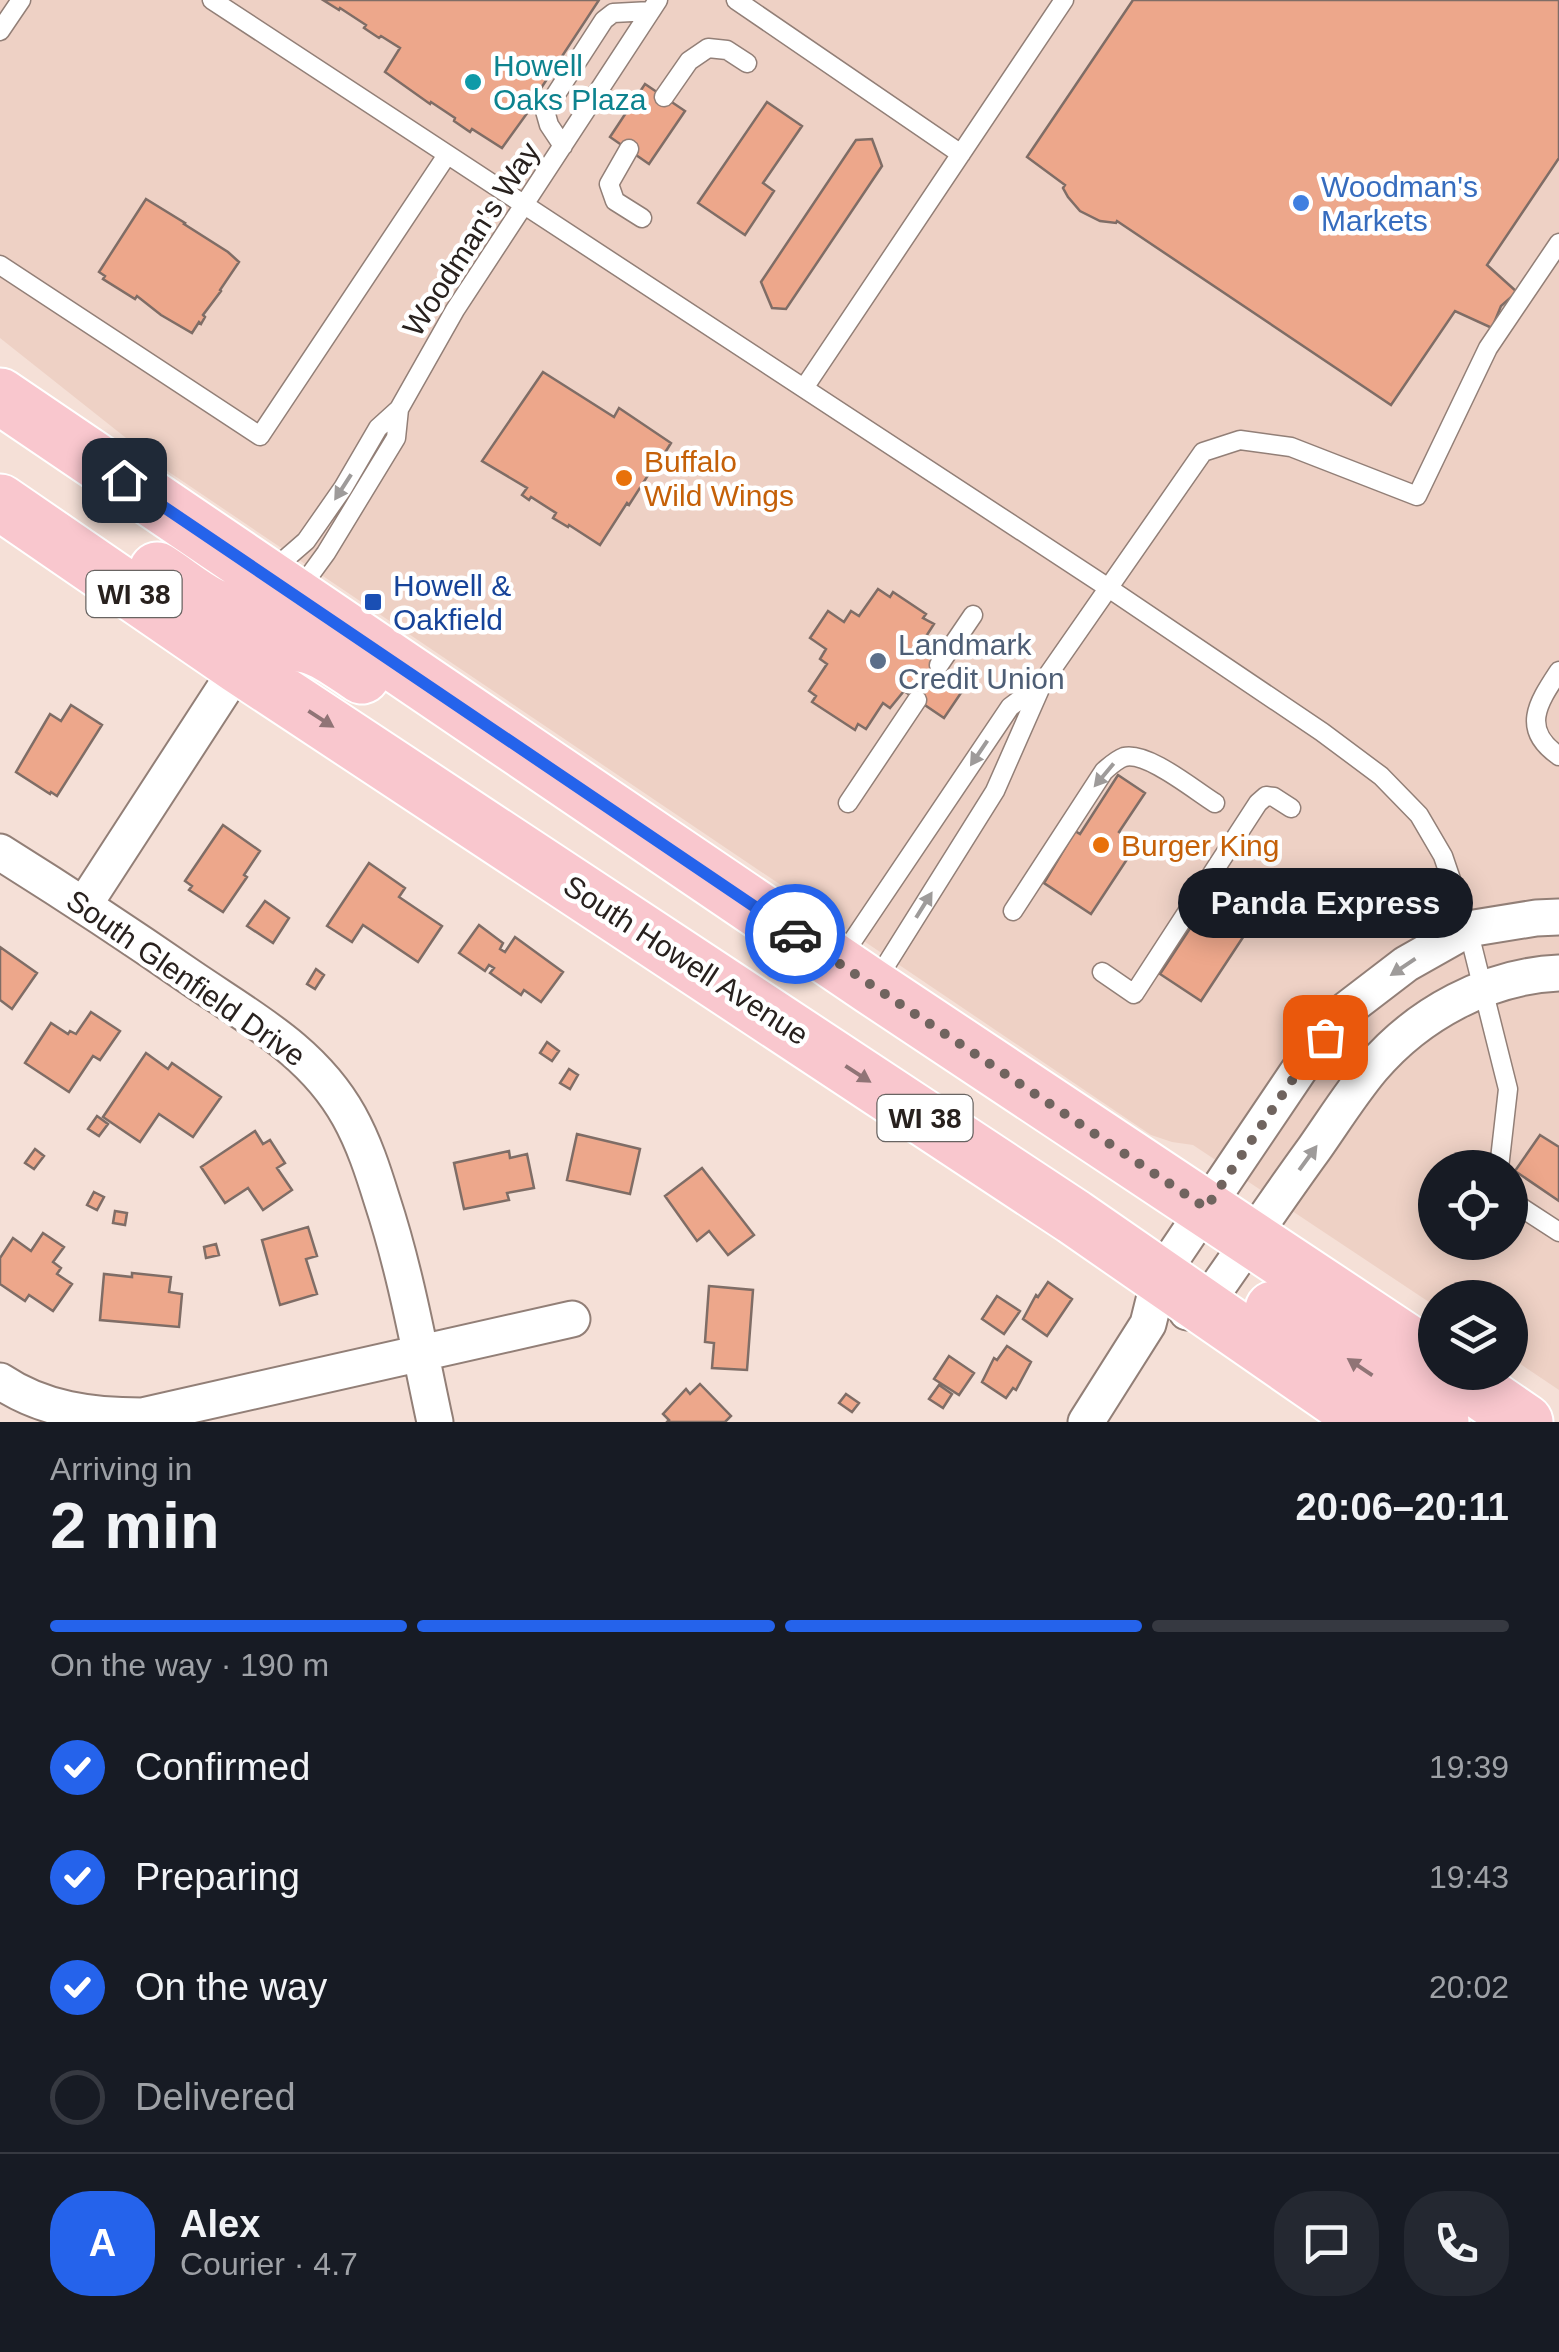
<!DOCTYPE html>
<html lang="en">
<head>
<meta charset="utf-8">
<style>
  :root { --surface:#171b24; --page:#242831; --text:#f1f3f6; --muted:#9ea1a6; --line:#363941; --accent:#2563eb }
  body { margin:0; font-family:Arial,sans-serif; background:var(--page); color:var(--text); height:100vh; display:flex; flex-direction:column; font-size:38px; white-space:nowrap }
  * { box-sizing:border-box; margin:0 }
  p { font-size:32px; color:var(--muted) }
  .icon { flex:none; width:55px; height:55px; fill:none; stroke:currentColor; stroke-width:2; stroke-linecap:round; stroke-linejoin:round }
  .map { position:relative; height:1422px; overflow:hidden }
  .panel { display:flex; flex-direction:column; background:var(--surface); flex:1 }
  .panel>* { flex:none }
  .controls { position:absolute; left:1418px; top:1150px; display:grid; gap:20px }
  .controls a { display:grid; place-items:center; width:110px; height:110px; border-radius:50%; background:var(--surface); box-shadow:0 5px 25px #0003; font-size:50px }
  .pin { position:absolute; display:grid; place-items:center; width:85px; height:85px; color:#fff; margin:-42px; border-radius:20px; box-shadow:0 5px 15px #0006 }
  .courier { position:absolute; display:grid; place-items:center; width:100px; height:100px; margin:-50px; border:8px solid #2563eb; border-radius:50%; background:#fff; color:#222; box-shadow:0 2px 12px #0007 }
  .bubble { position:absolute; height:70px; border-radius:35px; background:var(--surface); box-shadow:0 5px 25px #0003; font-size:32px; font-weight:600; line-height:70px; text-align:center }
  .overview em { font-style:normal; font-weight:600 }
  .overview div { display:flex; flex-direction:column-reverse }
  .overview { display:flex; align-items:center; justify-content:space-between; height:170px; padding:0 50px }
  h1 { font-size:65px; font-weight:600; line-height:75px }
  .bar { display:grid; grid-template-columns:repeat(4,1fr); gap:15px 10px; align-content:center; height:120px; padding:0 50px }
  .bar i { height:12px; border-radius:8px; background:var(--line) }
  .bar .selected { background:var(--accent) }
  .bar p { grid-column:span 4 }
  .line { display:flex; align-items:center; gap:25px; padding:0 50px; border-top:2px solid var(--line) }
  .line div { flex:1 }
  .round { display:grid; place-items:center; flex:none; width:105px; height:105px; border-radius:40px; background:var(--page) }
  ol { padding:0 50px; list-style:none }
  li { display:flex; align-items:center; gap:30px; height:110px }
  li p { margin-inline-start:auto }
  li .icon { padding:10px; border-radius:50%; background:var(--accent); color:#fff; stroke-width:4 }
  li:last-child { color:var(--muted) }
  li i { width:55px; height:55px; border:5px solid var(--line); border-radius:50% }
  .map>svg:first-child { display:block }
  .built { fill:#eed1c5; fill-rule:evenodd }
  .building { fill:#eda78b; stroke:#7f6d66; stroke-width:2.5 }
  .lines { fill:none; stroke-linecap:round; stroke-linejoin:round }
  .service-casing { stroke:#927f77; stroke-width:21 }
  .minor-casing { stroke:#927f77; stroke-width:39 }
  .primary-casing { stroke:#fff; stroke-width:59 }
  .service { stroke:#fff; stroke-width:18 }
  .minor { stroke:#fff; stroke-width:35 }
  .primary { stroke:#f9c7ce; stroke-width:55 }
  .oneway { fill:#9e9b9a }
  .oneway2 { fill:#907476 }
  .done { stroke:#70645f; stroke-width:10; stroke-dasharray:0 18 }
  .route { stroke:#2563eb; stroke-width:12 }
  .culture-dot { fill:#0f9aa8; stroke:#fff; stroke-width:4 }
  .shop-dot { fill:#3f7fe0; stroke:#fff; stroke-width:4 }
  .food-dot { fill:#e8710a; stroke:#fff; stroke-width:4 }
  .transit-dot { fill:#1a4fb4; stroke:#fff; stroke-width:4 }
  .service-dot { fill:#5c6f8a; stroke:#fff; stroke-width:4 }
  .labels { text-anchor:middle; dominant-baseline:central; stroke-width:9; stroke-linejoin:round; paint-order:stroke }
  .shield { fill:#fff; stroke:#686462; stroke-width:2.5 }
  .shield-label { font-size:28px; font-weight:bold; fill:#28211e }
  .culture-label { font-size:30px; fill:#0d838f; stroke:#fff; text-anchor:start }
  .shop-label { font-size:30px; fill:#366cbe; stroke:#fff; text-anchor:start }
  .street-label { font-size:30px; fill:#28211e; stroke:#fff }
  .food-label { font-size:30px; fill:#c56008; stroke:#fff; text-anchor:start }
  .transit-label { font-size:30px; fill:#164399; stroke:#fff; text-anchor:start }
  .service-label { font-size:30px; fill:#4e5e75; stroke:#fff; text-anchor:start }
</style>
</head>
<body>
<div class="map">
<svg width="1559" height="1422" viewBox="0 0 1559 1422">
  <rect width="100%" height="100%" fill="#f5e0d7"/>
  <path class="built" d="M0,0H1559V1390L1510,1357V1298H1435V1306L1193,1145L1172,1142L1151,1135L169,472L0,338ZM1435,1168H1510V1242H1435Z"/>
  <path class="building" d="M323,0H599L526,111L528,112L502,148L472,129L470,132L454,121L455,118L431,102L430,104L385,72L400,48L381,36L379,38L364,28L366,25L340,8L339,10Z
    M1133,0H1559V158L1487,265L1517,292L1501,306L1492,328L1455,311L1391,405L1117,221L1116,223L1100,221L1080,211L1068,197L1063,188L1065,185L1027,157Z
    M645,84L685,111L649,164L610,137Z
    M767,102L802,126L763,183L774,191L745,235L698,203Z
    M872,139L882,166L786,309L772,308L761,282L856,140Z
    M146,199L185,223L184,224L228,252L239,262L220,290L221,291L203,315L205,317L201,324L199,322L192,333L161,315L137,296L135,299L103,279L105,276L99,272Z
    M543,372L614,417L619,408L671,443L661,459L659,458L629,505L627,503L600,545L569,525L568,527L553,518L556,513L531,497L529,500L522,495L527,488L482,461Z
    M878,589L890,597L893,592L926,614L923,618L934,624L918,649L967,684L944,718L904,691L890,708L883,703L866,729L858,724L855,730L812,702L816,696L809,691L827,664L820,659L826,649L810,638L828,611L844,622L851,611L859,616Z
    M71,705L102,725L57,796L51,792L50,794L16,772L50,714L61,721Z
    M1118,775L1145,793L1119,832L1137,844L1091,914L1044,883L1075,831L1080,834Z
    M223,825L260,851L244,875L247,877L223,912L189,890L192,886L185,881Z
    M369,863L405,888L399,897L442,926L418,962L363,925L352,942L327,926Z
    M1212,895L1253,922L1201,1001L1160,974Z
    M265,901L289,918L273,943L247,926Z
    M479,925L503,943L500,949L505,952L515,937L563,972L541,1002L524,990L521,995L490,973L494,968L489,965L485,971L459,953Z
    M0,947L37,973L12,1009L0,1000Z
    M316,969L324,975L315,989L307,984Z
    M91,1012L120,1031L100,1060L93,1056L69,1092L25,1063L51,1023L68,1034L70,1031L76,1034Z
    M547,1042L559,1051L552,1061L540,1053Z
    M146,1053L168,1069L172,1063L221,1097L193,1137L159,1114L140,1142L103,1117Z
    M569,1069L578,1075L570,1089L560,1083Z
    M97,1116L108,1124L99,1136L88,1129Z
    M255,1131L263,1144L270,1140L285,1163L277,1168L292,1190L263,1210L248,1188L225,1203L201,1167Z
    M577,1134L640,1149L630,1194L567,1180Z
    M1540,1135L1559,1147V1201L1515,1171Z
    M35,1149L44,1156L34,1169L25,1163Z
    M509,1151L510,1158L527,1154L534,1188L507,1193L509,1200L464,1209L454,1163Z
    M702,1168L754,1235L728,1255L709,1231L697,1241L665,1196Z
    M94,1192L104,1197L97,1210L87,1205Z
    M115,1211L127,1213L125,1225L113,1223Z
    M308,1227L317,1256L306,1259L317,1294L280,1305L262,1240Z
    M43,1233L64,1247L53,1262L61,1268L57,1274L72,1284L53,1311L29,1295L25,1301L0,1284V1258L13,1238L31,1251Z
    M216,1244L219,1255L206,1258L204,1247Z
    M132,1273L171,1277L169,1292L182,1294L179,1327L100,1320L104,1274L132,1277Z
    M1048,1282L1072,1299L1047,1336L1023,1319L1036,1295L1038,1297Z
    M709,1286L753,1290L747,1370L712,1368L714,1343L705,1342Z
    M997,1296L1020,1311L1004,1334L982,1319Z
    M1007,1346L1031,1362L1016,1390L1013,1388L1006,1398L982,1382L994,1358L997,1360Z
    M949,1356L974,1373L959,1395L934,1379Z
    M700,1384L731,1416L725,1422H667L669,1420L663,1414L686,1389L690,1394Z
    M939,1385L952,1394L943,1408L929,1399Z
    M846,1394L859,1403L852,1412L839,1403Z"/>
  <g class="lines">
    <defs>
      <path id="service" d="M212,0L1107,587L1322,732L1381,776L1419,815L1443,856L1468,929L1508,1089L1499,1168
        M736,0L961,154
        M0,31L21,0
        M664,97L689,61L708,48L727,50L747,63
        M563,146L549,125L545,111L604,20L613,13L651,11
        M629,149L609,184L615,201L642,218
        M0,265L260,436L447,155
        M804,388L1064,0
        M268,568L283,561L306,541L343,488L378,428L399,409L455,310L658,0
        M299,590L326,553L396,438L399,409
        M939,665L973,615
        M1559,671C1538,703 1520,729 1559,756
        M848,803L917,700
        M1013,911L1104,771C1110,766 1116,760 1124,757C1147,751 1194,790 1215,803
        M841,958L1010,707L1043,682
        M1102,972L1134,994L1258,803L1266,796L1274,797L1291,808
        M876,981L995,791L1043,682L1203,452L1240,440L1291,447L1417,496L1488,348L1559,243
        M1510,1200L1559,1232"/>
      <path id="minor" d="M0,852C64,892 128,934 190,977C250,1018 313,1051 349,1116C364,1143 373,1171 382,1200C406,1273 419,1348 435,1422
        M84,905L239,666
        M1187,1312L1204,1306C1241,1254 1276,1201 1314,1149C1333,1122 1351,1093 1372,1068C1418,1014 1488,976 1559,973
        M0,1381C43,1410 92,1416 142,1416L572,1319
        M1086,1422L1148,1324L1160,1276L1303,1064L1346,1010L1406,964L1468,929L1536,918L1559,917"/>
      <path id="primary" d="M0,396L872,987L1435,1361
        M0,502L239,666L1074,1217L1370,1422
        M157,570C175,581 192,596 210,605C236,618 270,605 295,596
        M239,666C301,633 305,638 362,676
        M1273,1309L1441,1422
        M1452,1372L1525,1422"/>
    </defs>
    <use href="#service" class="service-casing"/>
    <use href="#minor" class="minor-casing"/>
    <use href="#primary" class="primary-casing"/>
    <use href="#service" class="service"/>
    <use href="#minor" class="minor"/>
    <use href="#primary" class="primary"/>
  </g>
  <defs><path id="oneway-solid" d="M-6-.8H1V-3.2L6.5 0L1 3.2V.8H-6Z" transform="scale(2.5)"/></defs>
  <g class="oneway">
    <use href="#oneway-solid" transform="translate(343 487) rotate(123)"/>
    <use href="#oneway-solid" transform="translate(979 753) rotate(124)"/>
    <use href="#oneway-solid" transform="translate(1104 775) rotate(130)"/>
    <use href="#oneway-solid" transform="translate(924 905) rotate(-58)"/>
    <use href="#oneway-solid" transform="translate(1403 967) rotate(146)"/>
    <use href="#oneway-solid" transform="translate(1308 1158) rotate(-54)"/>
  </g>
  <g class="oneway2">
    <use href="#oneway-solid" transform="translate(321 719) rotate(33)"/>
    <use href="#oneway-solid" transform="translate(858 1074) rotate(33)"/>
    <use href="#oneway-solid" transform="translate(1360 1367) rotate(-146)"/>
  </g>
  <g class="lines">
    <path class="done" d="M795,934L1206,1208L1303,1064L1325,1037"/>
    <path class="route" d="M124,480L795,934"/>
  </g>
  <circle class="culture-dot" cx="473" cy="82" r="10"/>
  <circle class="shop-dot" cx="1301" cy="203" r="10"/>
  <g class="food-dot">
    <circle cx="624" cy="478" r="10"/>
    <circle cx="1101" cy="845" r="10"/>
  </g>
  <rect class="transit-dot" x="363" y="592" width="20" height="20" rx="5"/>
  <circle class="service-dot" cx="878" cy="661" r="10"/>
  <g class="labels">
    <g class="shield">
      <rect x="86.5" y="571" width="95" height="46" rx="8"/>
      <rect x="877.5" y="1095" width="95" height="46" rx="8"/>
    </g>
    <g class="shield-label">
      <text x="134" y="594">WI 38</text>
      <text x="925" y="1118">WI 38</text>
    </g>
    <g class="culture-label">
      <text x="493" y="65">Howell<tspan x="493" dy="34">Oaks Plaza</tspan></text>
    </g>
    <g class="shop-label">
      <text x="1321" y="186">Woodman's<tspan x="1321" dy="34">Markets</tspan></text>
    </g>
    <g class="street-label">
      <text transform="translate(471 239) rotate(-57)">Woodman's Way</text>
      <text transform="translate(686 960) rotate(33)">South Howell Avenue</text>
      <text transform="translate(186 978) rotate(35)">South Glenfield Drive</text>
    </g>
    <g class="food-label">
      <text x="644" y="461">Buffalo<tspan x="644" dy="34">Wild Wings</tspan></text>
      <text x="1121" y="845">Burger King</text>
    </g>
    <g class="transit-label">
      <text x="393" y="585">Howell &amp;<tspan x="393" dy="34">Oakfield</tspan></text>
    </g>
    <g class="service-label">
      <text x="898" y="644">Landmark<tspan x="898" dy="34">Credit Union</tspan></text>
    </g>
  </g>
</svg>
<div class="controls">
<a><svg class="icon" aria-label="locate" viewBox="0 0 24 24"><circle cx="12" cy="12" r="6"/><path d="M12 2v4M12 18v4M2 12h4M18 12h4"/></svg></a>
<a><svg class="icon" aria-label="layers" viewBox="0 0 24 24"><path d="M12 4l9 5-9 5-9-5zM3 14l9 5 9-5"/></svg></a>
</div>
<div class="pin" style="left:1325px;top:1037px;background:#ea580c"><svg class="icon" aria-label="bag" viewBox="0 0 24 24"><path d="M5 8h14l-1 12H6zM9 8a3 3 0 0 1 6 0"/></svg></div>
<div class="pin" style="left:124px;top:480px;background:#1f2937"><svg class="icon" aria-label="home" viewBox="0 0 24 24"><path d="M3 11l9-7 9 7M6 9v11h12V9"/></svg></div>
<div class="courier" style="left:795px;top:934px"><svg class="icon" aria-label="car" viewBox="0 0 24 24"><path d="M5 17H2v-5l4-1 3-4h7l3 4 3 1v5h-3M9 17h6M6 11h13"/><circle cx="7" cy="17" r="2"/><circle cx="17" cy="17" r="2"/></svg></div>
<div class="bubble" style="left:1178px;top:868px;width:295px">Panda Express</div>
</div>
<section class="panel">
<div class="overview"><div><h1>2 min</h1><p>Arriving in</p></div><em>20:06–20:11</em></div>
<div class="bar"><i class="selected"></i><i class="selected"></i><i class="selected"></i><i></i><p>On the way · 190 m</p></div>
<ol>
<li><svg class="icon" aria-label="check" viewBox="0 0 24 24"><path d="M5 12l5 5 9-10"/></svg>Confirmed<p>19:39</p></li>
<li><svg class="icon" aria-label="check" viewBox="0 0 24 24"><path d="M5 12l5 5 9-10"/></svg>Preparing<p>19:43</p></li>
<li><svg class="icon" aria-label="check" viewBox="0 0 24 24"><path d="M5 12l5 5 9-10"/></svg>On the way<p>20:02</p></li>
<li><i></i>Delivered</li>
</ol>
<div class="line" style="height:180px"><b class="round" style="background:var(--accent);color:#fff">A</b><div><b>Alex</b><p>Courier · 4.7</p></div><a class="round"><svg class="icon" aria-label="chat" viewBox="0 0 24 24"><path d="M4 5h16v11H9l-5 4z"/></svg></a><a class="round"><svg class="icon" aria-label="phone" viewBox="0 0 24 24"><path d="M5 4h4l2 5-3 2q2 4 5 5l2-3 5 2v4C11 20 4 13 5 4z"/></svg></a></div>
</section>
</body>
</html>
